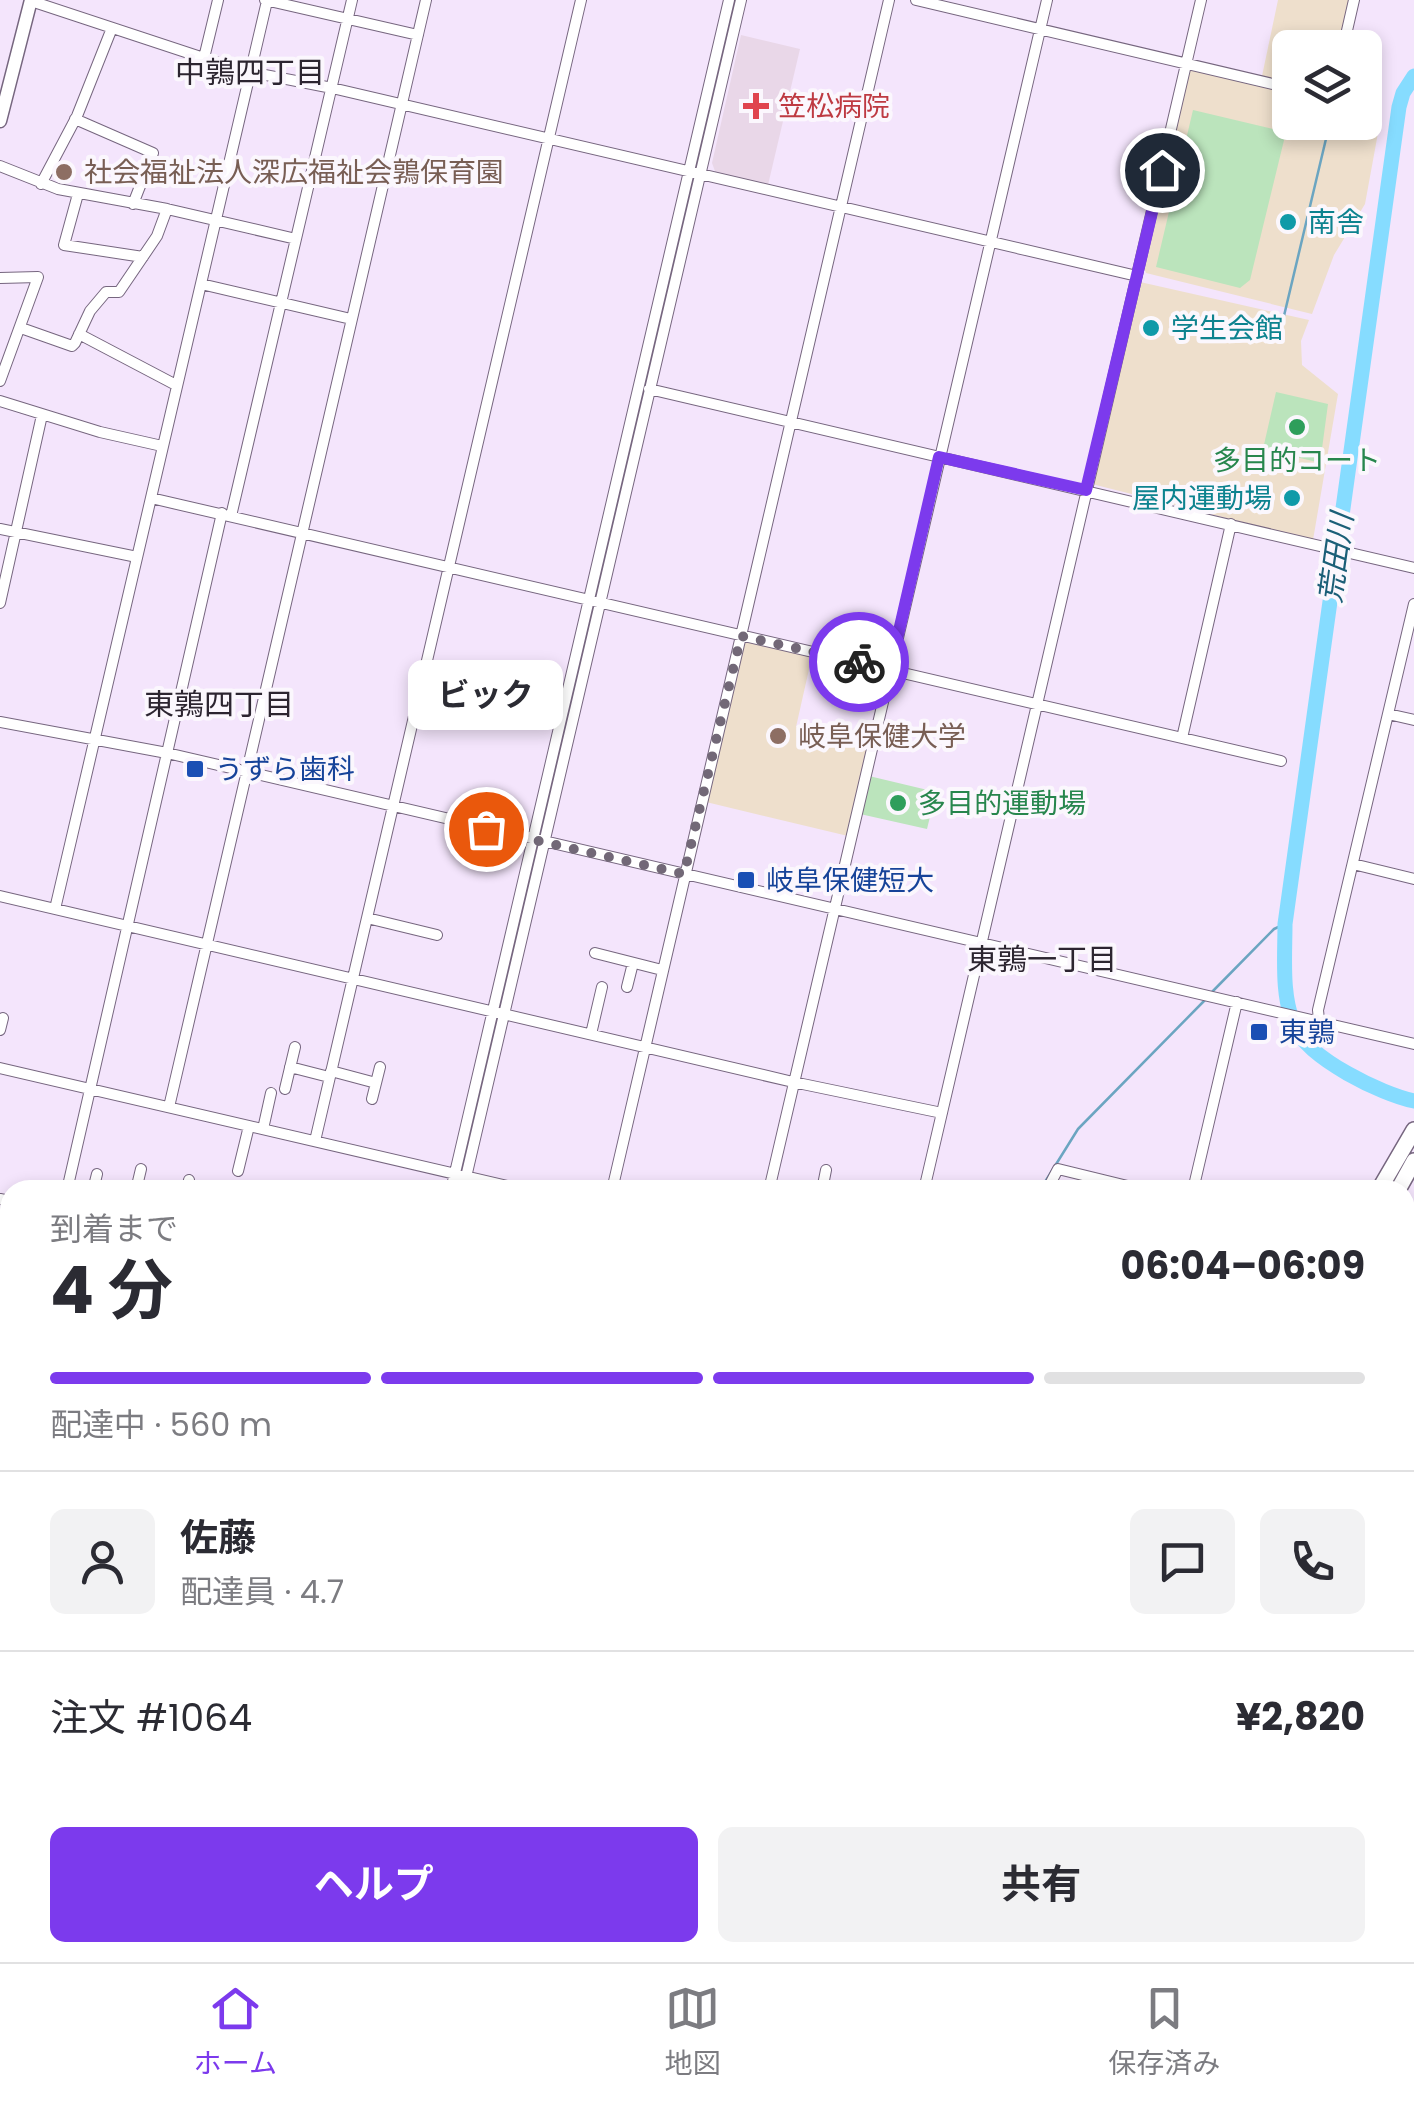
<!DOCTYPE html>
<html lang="ja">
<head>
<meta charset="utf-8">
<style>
  :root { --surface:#fff; --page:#f2f2f3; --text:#2b2b33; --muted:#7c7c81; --line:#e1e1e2; --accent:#7c3aed }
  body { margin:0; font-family:Poppins,"Noto Sans JP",sans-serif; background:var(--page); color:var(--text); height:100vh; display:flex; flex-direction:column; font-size:38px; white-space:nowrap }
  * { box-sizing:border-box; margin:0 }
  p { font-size:32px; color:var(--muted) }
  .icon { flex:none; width:55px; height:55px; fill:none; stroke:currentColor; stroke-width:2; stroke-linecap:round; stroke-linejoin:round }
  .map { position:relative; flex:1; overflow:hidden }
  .panel { position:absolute; left:0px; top:1180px; width:1415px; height:782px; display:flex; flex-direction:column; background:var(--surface); border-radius:30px 30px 0 0; box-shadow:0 5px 15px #0003 }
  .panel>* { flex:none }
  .tools { position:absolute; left:1272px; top:30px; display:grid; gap:20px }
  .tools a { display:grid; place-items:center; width:110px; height:110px; border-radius:15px; background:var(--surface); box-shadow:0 5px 15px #0003; font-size:50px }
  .pin { position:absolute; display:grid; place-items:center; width:85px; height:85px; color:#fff; margin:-42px; border:5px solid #fff; border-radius:50%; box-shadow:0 2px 10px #0007 }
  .courier { position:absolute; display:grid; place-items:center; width:100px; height:100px; margin:-50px; border:8px solid #7c3aed; border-radius:50%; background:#fff; color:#222; box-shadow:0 2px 12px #0007 }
  .bubble { position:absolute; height:70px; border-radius:15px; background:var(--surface); box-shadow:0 5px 15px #0003; font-size:32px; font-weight:700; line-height:70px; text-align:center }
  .head em { font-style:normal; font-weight:700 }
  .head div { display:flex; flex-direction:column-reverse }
  .head { display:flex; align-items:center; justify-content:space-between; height:170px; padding:0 50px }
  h1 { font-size:65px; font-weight:700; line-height:75px }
  .bar { display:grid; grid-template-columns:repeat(4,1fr); gap:15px 10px; align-content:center; height:120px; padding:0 50px }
  .bar i { height:12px; border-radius:8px; background:var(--line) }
  .bar .on { background:var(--accent) }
  .bar p { grid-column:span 4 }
  .line { display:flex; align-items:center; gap:25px; padding:0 50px; border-top:2px solid var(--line) }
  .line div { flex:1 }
  .round { display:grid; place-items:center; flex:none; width:105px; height:105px; border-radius:15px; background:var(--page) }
  .cta { display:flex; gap:20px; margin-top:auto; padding:20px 50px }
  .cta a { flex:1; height:115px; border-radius:15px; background:var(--accent); color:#fff; font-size:40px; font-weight:700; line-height:115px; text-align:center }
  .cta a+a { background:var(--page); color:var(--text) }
  .dock { display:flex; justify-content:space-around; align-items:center; height:140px; border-top:2px solid var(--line); background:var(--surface); font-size:28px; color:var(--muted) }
  .dock a { display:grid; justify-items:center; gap:5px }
  .dock .on { color:var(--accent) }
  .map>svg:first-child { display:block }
  .education { fill:#eedfcc }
  .medical { fill:#e9d7e8 }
  .grass { fill:#bbe4bc }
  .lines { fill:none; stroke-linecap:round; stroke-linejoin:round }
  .stream { stroke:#6ba5c1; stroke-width:2.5 }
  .river { stroke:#86dcff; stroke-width:15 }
  .minor-casing { stroke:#76667f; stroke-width:12 }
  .major-casing { stroke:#76667f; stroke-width:15 }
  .highway-casing { stroke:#76667f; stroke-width:18 }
  .minor { stroke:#fff; stroke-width:10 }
  .major { stroke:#fff; stroke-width:12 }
  .highway { stroke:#fff; stroke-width:15 }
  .done { stroke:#726877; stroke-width:10; stroke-dasharray:0 18 }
  .route { stroke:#7c3aed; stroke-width:12 }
  .health-dot { fill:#e0444e; stroke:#fbf7fd; stroke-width:4 }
  .education-dot { fill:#8d6e63; stroke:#fbf7fd; stroke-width:4 }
  .culture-dot { fill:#0f9aa8; stroke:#fbf7fd; stroke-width:4 }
  .leisure-dot { fill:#2e9e5b; stroke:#fbf7fd; stroke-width:4 }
  .transit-dot { fill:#1a4fb4; stroke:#fbf7fd; stroke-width:4 }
  .labels { text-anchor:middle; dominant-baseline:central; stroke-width:8; stroke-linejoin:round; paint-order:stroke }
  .health-label { font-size:28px; fill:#be3a42; stroke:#fbf7fd; text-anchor:start }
  .education-label { font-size:28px; fill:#785e54; stroke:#fbf7fd; text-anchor:start }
  .culture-label { font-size:28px; fill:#0d838f; stroke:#fbf7fd; text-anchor:start }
  .leisure-label { font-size:28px; fill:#27864d; stroke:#fbf7fd }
  .transit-label { font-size:28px; fill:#164399; stroke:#fbf7fd; text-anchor:start }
  .neighbourhood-label { font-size:30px; fill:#2c2530; stroke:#fbf7fd }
  .water-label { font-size:30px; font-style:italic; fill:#1b5f77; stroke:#fbf7fd }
</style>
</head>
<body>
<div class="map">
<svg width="1414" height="1962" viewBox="0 0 1414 1962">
  <rect width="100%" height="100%" fill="#f4e5fc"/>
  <path class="education" d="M1278,0H1351L1340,47L1290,48V83L1262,76Z
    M1190,68L1290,91V122H1365V108L1382,111L1365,204L1334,255L1312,314L1146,273L1144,268Z
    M1140,282L1309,320L1301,341L1302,365L1338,394L1313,540L1092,484Z
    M743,641L812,656L796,727L870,744L848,836L706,802Z"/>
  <path class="medical" d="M741,35L800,49L768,185L716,174L712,163Z"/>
  <path class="grass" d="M1193,110L1286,132L1250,280L1240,288L1156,267Z
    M1276,392L1328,404L1321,456L1317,462L1263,449Z
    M869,776L936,792L927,829L860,814Z"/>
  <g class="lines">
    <path class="stream" d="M1283,320L1330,122
      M1210,994L1274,929L1285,924
      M1040,1190L1078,1129L1205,1000"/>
    <path class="river" d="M1414,76L1403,93L1399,107L1285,924C1285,958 1281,996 1295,1027C1309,1059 1381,1094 1414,1101"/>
    <defs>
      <path id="minor" d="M265,0L418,35
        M916,0L1290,88
        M31,1L240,70L332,88L1137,276
        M1343,48L1354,0
        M204,58L218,0
        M75,119L153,153L133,204
        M0,166L58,189L167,209L296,239
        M41,184L77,116L112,28
        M78,194L64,245L143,257
        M0,278L38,277L0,381
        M201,284L351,319
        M21,328L72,346L75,343L90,311L106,292H119L157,236L167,209
        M79,334L176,385
        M649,389L1414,568
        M0,401L100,432L162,446
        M151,498L1281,761
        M231,516L352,0
        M0,529L137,557
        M0,603L42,415
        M1388,714L1414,720
        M0,722L167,753L1414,1044
        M1182,738L1231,524
        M1353,864L1414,879
        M0,896L793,1082L942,1113
        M55,909L267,1
        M367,918L437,935
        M595,953L662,970
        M627,987L633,963
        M1319,1020L1318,1010L1414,604
        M0,1030L3,1018
        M591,1034L602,987
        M290,1067L329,1077
        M0,1068L524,1190
        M331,1071L376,1083
        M285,1089L295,1047
        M372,1099L380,1067
        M169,1107L426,0
        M263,1129L271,1093
        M315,1141L581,0
        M238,1171L249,1126
        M770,1185L793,1190
        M67,1190L222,513
        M93,1190L97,1174
        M136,1190L141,1169
        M187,1190L189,1180
        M451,1190L729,0
        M463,1190L741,0
        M612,1190L889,0
        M769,1190L1047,0
        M822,1190L826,1170
        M924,1190L1201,0
        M1047,1190L1058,1169L1144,1190
        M1193,1190L1237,1002
        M0,1199L10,1201
        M1405,1253L1414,1255
        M0,1330L10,1332
        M1405,1394L1414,1396
        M1405,1462L1414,1425
        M0,1474L10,1432
        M1405,1526L1414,1528
        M1405,1656L1414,1658
        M0,1705L10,1707
        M0,1823L10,1780
        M0,1915L10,1918
        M157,1952L197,1962
        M823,1952L861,1962
        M1397,1952L1414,1956
        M122,1962L125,1952
        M272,1962L274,1952
        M282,1962L284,1952
        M431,1962L433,1952
        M584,1962L586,1952
        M735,1962L737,1952"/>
      <path id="major" d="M0,121L31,0
        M0,1474L10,1476
        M1405,1791L1414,1793
        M1405,1808L1414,1810"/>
      <path id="highway" d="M1379,1190L1414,1130
        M1398,1190L1414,1161
        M1142,1962L1145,1952
        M1179,1962L1181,1952"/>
    </defs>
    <use href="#minor" class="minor-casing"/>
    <use href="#major" class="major-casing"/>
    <use href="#highway" class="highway-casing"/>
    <use href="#minor" class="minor"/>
    <use href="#major" class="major"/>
    <use href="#highway" class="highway"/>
  </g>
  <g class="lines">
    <path class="done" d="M486,829L684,874L741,636L859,662"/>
    <path class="route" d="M859,662L890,670L939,457L1086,490L1162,170"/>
  </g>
  <path class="health-dot" d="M751 91h10v10h10v10h-10v10h-10v-10h-10v-10h10z"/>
  <g class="education-dot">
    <circle cx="64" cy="172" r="10"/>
    <circle cx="778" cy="736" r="10"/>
  </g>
  <g class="culture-dot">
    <circle cx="1288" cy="222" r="10"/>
    <circle cx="1151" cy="328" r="10"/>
    <circle cx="1292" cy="498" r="10"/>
  </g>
  <g class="leisure-dot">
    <circle cx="1297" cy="427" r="10"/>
    <circle cx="898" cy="803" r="10"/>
  </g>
  <g class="transit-dot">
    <rect x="185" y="759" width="20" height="20" rx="5"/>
    <rect x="736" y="870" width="20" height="20" rx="5"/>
    <rect x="1249" y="1022" width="20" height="20" rx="5"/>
  </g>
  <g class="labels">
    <g class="health-label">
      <text x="778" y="106">笠松病院</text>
    </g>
    <g class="education-label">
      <text x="84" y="172">社会福祉法人深広福祉会鶉保育園</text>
      <text x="798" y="736">岐阜保健大学</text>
    </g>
    <g class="culture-label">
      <text x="1308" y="222">南舎</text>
      <text x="1171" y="328">学生会館</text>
      <text x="1272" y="498" text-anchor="end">屋内運動場</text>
    </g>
    <g class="leisure-label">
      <text x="1297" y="460">多目的コート</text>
      <text x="918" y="803" text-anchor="start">多目的運動場</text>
    </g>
    <g class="transit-label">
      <text x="215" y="769">うずら歯科</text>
      <text x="766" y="880">岐阜保健短大</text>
      <text x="1279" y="1032">東鶉</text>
    </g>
    <g class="neighbourhood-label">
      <text x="250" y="72">中鶉四丁目</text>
      <text x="219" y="704">東鶉四丁目</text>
      <text x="1042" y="959">東鶉一丁目</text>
    </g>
    <g class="water-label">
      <text transform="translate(1336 558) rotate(-82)">荒田川</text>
    </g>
  </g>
</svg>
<div class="tools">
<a><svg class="icon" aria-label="layers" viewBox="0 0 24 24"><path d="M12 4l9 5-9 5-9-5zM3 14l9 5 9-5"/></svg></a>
</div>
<div class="pin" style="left:486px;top:829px;background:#ea580c"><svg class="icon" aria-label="bag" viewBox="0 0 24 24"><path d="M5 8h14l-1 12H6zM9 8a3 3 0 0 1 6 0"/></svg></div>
<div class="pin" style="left:1162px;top:170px;background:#1f2937"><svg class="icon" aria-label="home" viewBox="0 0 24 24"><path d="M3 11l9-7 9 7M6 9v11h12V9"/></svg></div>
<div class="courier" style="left:859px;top:662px"><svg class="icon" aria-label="bike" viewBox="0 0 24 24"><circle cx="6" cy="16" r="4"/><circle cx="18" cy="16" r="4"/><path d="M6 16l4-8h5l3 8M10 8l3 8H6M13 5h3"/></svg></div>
<div class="bubble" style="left:408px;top:660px;width:155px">ビック</div>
<section class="panel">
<div class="head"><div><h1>4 分</h1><p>到着まで</p></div><em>06:04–06:09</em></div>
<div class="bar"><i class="on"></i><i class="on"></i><i class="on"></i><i></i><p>配達中 · 560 m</p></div>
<div class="line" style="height:180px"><a class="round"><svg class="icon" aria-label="person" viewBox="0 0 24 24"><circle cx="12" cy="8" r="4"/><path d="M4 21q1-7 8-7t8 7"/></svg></a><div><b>佐藤</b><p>配達員 · 4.7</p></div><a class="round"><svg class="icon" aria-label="chat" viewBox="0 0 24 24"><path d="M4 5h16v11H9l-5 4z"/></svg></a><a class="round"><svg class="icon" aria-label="phone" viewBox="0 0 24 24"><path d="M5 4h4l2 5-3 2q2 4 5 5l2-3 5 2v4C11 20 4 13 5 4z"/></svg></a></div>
<div class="line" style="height:130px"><div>注文 #1064</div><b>¥2,820</b></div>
<div class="cta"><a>ヘルプ</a><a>共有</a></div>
</section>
</div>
<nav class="dock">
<a class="on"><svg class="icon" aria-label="home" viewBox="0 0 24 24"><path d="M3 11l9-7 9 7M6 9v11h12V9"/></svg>ホーム</a>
<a><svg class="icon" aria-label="map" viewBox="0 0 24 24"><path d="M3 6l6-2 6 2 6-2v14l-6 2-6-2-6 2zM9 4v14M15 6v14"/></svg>地図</a>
<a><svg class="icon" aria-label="saved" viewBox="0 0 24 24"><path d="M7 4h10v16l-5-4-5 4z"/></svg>保存済み</a>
</nav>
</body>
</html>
